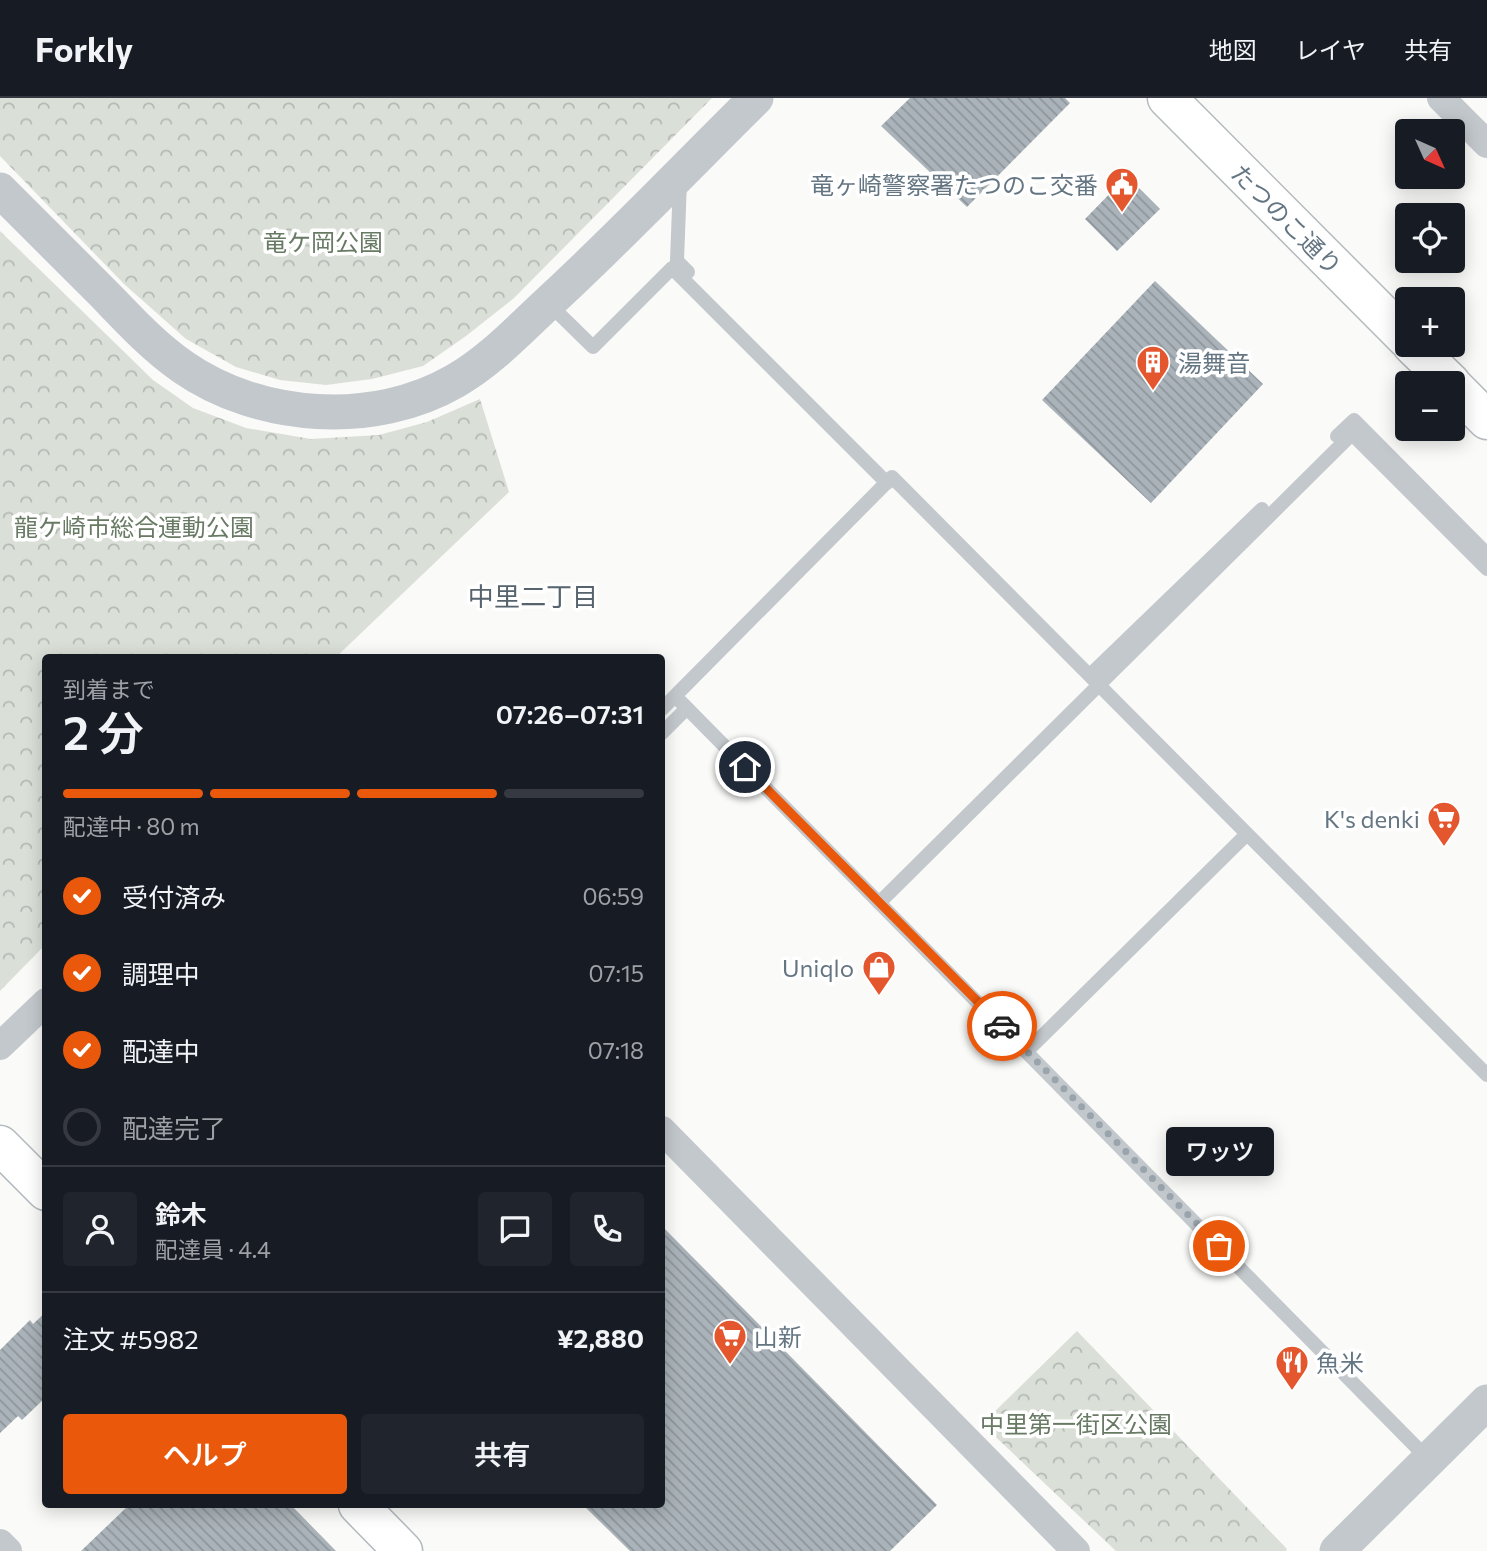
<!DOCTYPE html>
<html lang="ja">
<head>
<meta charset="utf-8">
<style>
  :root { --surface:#171b24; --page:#20242c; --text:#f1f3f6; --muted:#9ea1a6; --line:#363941; --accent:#ea580c }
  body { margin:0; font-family:Commissioner,"Noto Sans JP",sans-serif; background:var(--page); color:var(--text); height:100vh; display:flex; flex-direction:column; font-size:26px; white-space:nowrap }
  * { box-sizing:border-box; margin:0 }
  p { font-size:23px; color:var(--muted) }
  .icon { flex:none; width:38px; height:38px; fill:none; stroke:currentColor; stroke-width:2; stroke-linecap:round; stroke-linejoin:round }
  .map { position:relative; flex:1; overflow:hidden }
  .panel { position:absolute; left:42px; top:556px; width:623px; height:854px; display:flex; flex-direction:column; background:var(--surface); border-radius:7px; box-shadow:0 4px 18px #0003 }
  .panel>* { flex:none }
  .needle { width:46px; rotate:135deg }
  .fabs { position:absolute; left:1395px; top:21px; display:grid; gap:14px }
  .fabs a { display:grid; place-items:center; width:70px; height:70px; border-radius:7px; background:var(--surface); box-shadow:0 4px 18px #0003; font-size:35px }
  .pin { position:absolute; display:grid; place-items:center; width:60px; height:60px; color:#fff; margin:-30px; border:4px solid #fff; border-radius:50%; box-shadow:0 2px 7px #0007 }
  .courier { position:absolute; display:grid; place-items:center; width:70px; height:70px; margin:-35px; border:5px solid #ea580c; border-radius:50%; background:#fff; color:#222; box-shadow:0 2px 9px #0007 }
  .bubble { position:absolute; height:49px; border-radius:7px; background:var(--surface); box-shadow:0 4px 18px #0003; font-size:23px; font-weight:600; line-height:49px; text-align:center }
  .head em { font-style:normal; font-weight:600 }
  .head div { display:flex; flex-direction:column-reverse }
  .head { display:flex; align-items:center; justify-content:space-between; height:119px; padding:0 21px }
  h1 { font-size:46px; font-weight:600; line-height:52px }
  .bar { display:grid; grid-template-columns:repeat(4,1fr); gap:10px 7px; align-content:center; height:84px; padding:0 21px }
  .bar i { height:9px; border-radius:5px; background:var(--line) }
  .bar .active { background:var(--accent) }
  .bar p { grid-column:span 4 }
  .line { display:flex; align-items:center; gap:18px; padding:0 21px; border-top:2px solid var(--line) }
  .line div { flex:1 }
  .round { display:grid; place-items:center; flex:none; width:74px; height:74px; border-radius:7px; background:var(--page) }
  ol { padding:0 21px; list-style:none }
  li { display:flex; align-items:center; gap:21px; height:77px }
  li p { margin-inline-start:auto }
  li .icon { padding:7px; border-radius:50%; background:var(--accent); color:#fff; stroke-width:4 }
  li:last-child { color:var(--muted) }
  li i { width:38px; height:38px; border:4px solid var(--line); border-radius:50% }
  .action { display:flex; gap:14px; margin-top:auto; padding:14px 21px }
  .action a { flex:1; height:80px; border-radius:7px; background:var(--accent); color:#fff; font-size:28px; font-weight:600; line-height:80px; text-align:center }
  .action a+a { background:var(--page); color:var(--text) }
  header { display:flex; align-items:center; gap:42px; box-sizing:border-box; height:98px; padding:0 35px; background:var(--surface); border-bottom:2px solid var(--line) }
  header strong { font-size:33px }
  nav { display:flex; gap:38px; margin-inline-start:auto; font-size:24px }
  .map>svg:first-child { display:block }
  .forest { fill:url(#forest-crowns) }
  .building { fill:url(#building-back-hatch) }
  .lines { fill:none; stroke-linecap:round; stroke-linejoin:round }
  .secondary-casing { stroke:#b3babf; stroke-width:41 }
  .primary-casing { stroke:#b5babe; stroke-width:41 }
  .service { stroke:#c3c8cc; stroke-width:14 }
  .minor { stroke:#c3c8cc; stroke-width:28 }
  .tertiary { stroke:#c3c8cc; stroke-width:35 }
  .secondary { stroke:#fff; stroke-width:38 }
  .primary { stroke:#fff; stroke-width:38 }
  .done { stroke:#99a4ac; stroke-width:7; stroke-dasharray:0 12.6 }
  .route { stroke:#ea580c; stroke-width:9 }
  .labels { text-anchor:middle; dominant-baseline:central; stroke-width:7; stroke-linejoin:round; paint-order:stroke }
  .poi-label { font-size:24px; fill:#657683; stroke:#fff; text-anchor:end }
  .street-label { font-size:24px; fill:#657683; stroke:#fff }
  .park-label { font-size:24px; fill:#687a64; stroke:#fff }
  .neighbourhood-label { font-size:26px; fill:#57646e; stroke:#fff }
</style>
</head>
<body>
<header>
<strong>Forkly</strong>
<nav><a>地図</a><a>レイヤ</a><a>共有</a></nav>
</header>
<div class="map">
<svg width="1487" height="1453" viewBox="0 0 1487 1453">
  <defs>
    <pattern id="forest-crowns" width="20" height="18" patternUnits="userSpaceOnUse" patternTransform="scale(1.75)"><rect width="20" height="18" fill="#dadfd7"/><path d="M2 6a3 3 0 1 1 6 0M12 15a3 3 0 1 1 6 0" fill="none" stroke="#b4b9b4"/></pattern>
    <pattern id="building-back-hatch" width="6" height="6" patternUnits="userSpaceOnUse" patternTransform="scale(1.75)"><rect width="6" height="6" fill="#aab3b9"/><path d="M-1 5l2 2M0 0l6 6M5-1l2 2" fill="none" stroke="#8e969c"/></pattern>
  </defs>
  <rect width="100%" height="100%" fill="#fafaf8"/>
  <path class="forest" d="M0,0H712L514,200L466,238L423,268L372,281L326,287L280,282L236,269L186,241L124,186L0,58Z
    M0,133L153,282L193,310L246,330L311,341L379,337L427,324L480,301L509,394L335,560H46L45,847L0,893Z
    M1077,1233L1287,1451L1286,1453H1116L982,1326Z"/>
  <path class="building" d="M910,0H1065L1070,5L967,109L881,28Z
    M1127,78L1160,111L1117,153L1085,121Z
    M1155,183L1263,286L1151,405L1042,302Z
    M662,1128L937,1407L890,1453H630L583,1407H662Z
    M46,1214V1299L22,1322L18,1318L0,1335V1252L30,1222L33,1226Z
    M129,1407H291L336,1453H81Z"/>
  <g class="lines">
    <defs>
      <path id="secondary" d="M0,1047L46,1093
        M358,1407L403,1453"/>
      <path id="primary" d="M1167,0L1407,241
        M1412,247L1451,285
        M1452,287L1487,322"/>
    </defs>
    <use href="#secondary" class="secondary-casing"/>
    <use href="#primary" class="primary-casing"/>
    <path class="service" d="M680,83L677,163L688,174
      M548,205L593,249L672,170L887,385
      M1337,338L1354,322L1487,456
      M1090,577L1262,411
      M662,611L675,598
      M662,635L687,610
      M879,805L1352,336L1487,471
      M1027,953L1247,736
      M1429,1362L675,598L892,379L1487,977"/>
    <path class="minor" d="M1441,0L1487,46
      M0,948L46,904
      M662,1032L1076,1453
      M0,1445L8,1453"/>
    <path class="tertiary" d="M0,92C35,127 70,162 105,197C129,222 154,249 183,269C259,322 374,330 455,283C490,263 519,232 548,205C620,139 687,68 756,0
      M1337,1453L1487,1304"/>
    <use href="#secondary" class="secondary"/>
    <use href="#primary" class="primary"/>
  </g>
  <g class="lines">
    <path class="done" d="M1002,928L1219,1148"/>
    <path class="route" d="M745,669L1002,928"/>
  </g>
  <defs>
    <symbol id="civic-pin" viewBox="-11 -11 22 30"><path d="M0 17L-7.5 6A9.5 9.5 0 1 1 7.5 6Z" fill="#e4572e" stroke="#fff"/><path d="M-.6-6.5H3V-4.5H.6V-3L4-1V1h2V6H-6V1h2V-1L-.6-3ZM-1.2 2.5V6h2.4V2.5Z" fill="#fff"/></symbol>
    <symbol id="building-pin" viewBox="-11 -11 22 30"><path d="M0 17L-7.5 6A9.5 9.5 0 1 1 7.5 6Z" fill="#e4572e" stroke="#fff"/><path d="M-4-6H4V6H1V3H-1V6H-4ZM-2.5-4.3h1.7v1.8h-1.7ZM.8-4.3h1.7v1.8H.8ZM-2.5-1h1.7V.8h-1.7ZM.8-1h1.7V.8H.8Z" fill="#fff"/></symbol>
    <symbol id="supermarket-pin" viewBox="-11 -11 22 30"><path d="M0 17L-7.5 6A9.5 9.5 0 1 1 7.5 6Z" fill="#e4572e" stroke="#fff"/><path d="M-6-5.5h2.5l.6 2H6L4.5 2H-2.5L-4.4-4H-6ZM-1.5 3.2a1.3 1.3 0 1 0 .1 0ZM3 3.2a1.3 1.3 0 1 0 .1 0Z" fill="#fff"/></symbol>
    <symbol id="shop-pin" viewBox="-11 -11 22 30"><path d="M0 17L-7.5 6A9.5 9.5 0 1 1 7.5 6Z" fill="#e4572e" stroke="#fff"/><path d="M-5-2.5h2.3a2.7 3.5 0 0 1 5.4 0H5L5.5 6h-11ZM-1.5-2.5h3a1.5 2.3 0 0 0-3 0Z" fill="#fff"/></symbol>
    <symbol id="restaurant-pin" viewBox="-11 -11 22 30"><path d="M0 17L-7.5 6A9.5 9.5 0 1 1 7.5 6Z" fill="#e4572e" stroke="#fff"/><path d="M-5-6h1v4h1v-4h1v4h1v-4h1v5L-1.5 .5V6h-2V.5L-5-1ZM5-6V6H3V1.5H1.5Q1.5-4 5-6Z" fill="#fff"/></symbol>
  </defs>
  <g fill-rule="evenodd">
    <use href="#civic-pin" x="1103" y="67" width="38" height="52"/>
    <use href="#building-pin" x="1134" y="245" width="38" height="52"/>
    <use href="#supermarket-pin" x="1425" y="701" width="38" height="52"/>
    <use href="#shop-pin" x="860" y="850" width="38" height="52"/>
    <use href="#supermarket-pin" x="711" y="1219" width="38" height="52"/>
    <use href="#restaurant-pin" x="1273" y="1245" width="38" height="52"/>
  </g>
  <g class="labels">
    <g class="poi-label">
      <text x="1098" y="86">竜ヶ崎警察署たつのこ交番</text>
      <text x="1178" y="264" text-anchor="start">湯舞音</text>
      <text x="1420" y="720">K's denki</text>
      <text x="854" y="869">Uniqlo</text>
      <text x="754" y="1238" text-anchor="start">山新</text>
      <text x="1316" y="1264" text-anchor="start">魚米</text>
    </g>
    <g class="street-label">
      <text transform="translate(1287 121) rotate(45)">たつのこ通り</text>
    </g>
    <g class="park-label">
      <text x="323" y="143">竜ケ岡公園</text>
      <text x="134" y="428">龍ケ崎市総合運動公園</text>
      <text x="1076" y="1325">中里第一街区公園</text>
    </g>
    <g class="neighbourhood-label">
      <text x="533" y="497">中里二丁目</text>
    </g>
  </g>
</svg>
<div class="fabs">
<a><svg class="needle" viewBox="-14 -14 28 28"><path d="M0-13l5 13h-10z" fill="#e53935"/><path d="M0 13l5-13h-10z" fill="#9ea1a6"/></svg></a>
<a><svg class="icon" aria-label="locate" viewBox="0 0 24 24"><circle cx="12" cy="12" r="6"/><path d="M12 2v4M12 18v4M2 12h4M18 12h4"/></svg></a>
<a>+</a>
<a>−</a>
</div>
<div class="pin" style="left:1219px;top:1148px;background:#ea580c"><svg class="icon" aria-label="bag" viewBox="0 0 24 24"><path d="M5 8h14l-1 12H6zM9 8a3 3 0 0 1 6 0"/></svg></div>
<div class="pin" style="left:745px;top:669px;background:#1f2937"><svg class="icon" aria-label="home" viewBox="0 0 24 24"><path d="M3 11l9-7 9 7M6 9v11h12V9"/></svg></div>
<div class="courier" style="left:1002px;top:928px"><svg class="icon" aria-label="car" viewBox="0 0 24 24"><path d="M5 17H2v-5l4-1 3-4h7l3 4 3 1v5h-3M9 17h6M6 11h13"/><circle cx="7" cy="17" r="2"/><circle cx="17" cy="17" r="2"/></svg></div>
<div class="bubble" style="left:1166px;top:1029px;width:108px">ワッツ</div>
<section class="panel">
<div class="head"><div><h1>2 分</h1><p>到着まで</p></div><em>07:26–07:31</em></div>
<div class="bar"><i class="active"></i><i class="active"></i><i class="active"></i><i></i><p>配達中 · 80 m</p></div>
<ol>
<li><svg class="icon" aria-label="check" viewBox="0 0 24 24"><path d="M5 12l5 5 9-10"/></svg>受付済み<p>06:59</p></li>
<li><svg class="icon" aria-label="check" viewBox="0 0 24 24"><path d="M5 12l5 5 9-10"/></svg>調理中<p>07:15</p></li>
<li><svg class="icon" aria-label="check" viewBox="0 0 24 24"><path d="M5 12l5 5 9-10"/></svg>配達中<p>07:18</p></li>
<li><i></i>配達完了</li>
</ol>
<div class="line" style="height:126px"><a class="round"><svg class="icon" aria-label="person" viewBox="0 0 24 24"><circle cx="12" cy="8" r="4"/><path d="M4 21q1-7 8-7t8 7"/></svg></a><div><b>鈴木</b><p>配達員 · 4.4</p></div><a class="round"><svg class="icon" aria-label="chat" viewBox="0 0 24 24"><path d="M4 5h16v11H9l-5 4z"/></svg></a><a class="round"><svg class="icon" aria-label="phone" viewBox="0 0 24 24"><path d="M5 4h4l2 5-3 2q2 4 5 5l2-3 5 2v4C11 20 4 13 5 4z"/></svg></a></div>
<div class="line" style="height:91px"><div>注文 #5982</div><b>¥2,880</b></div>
<div class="action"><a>ヘルプ</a><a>共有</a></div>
</section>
</div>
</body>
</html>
